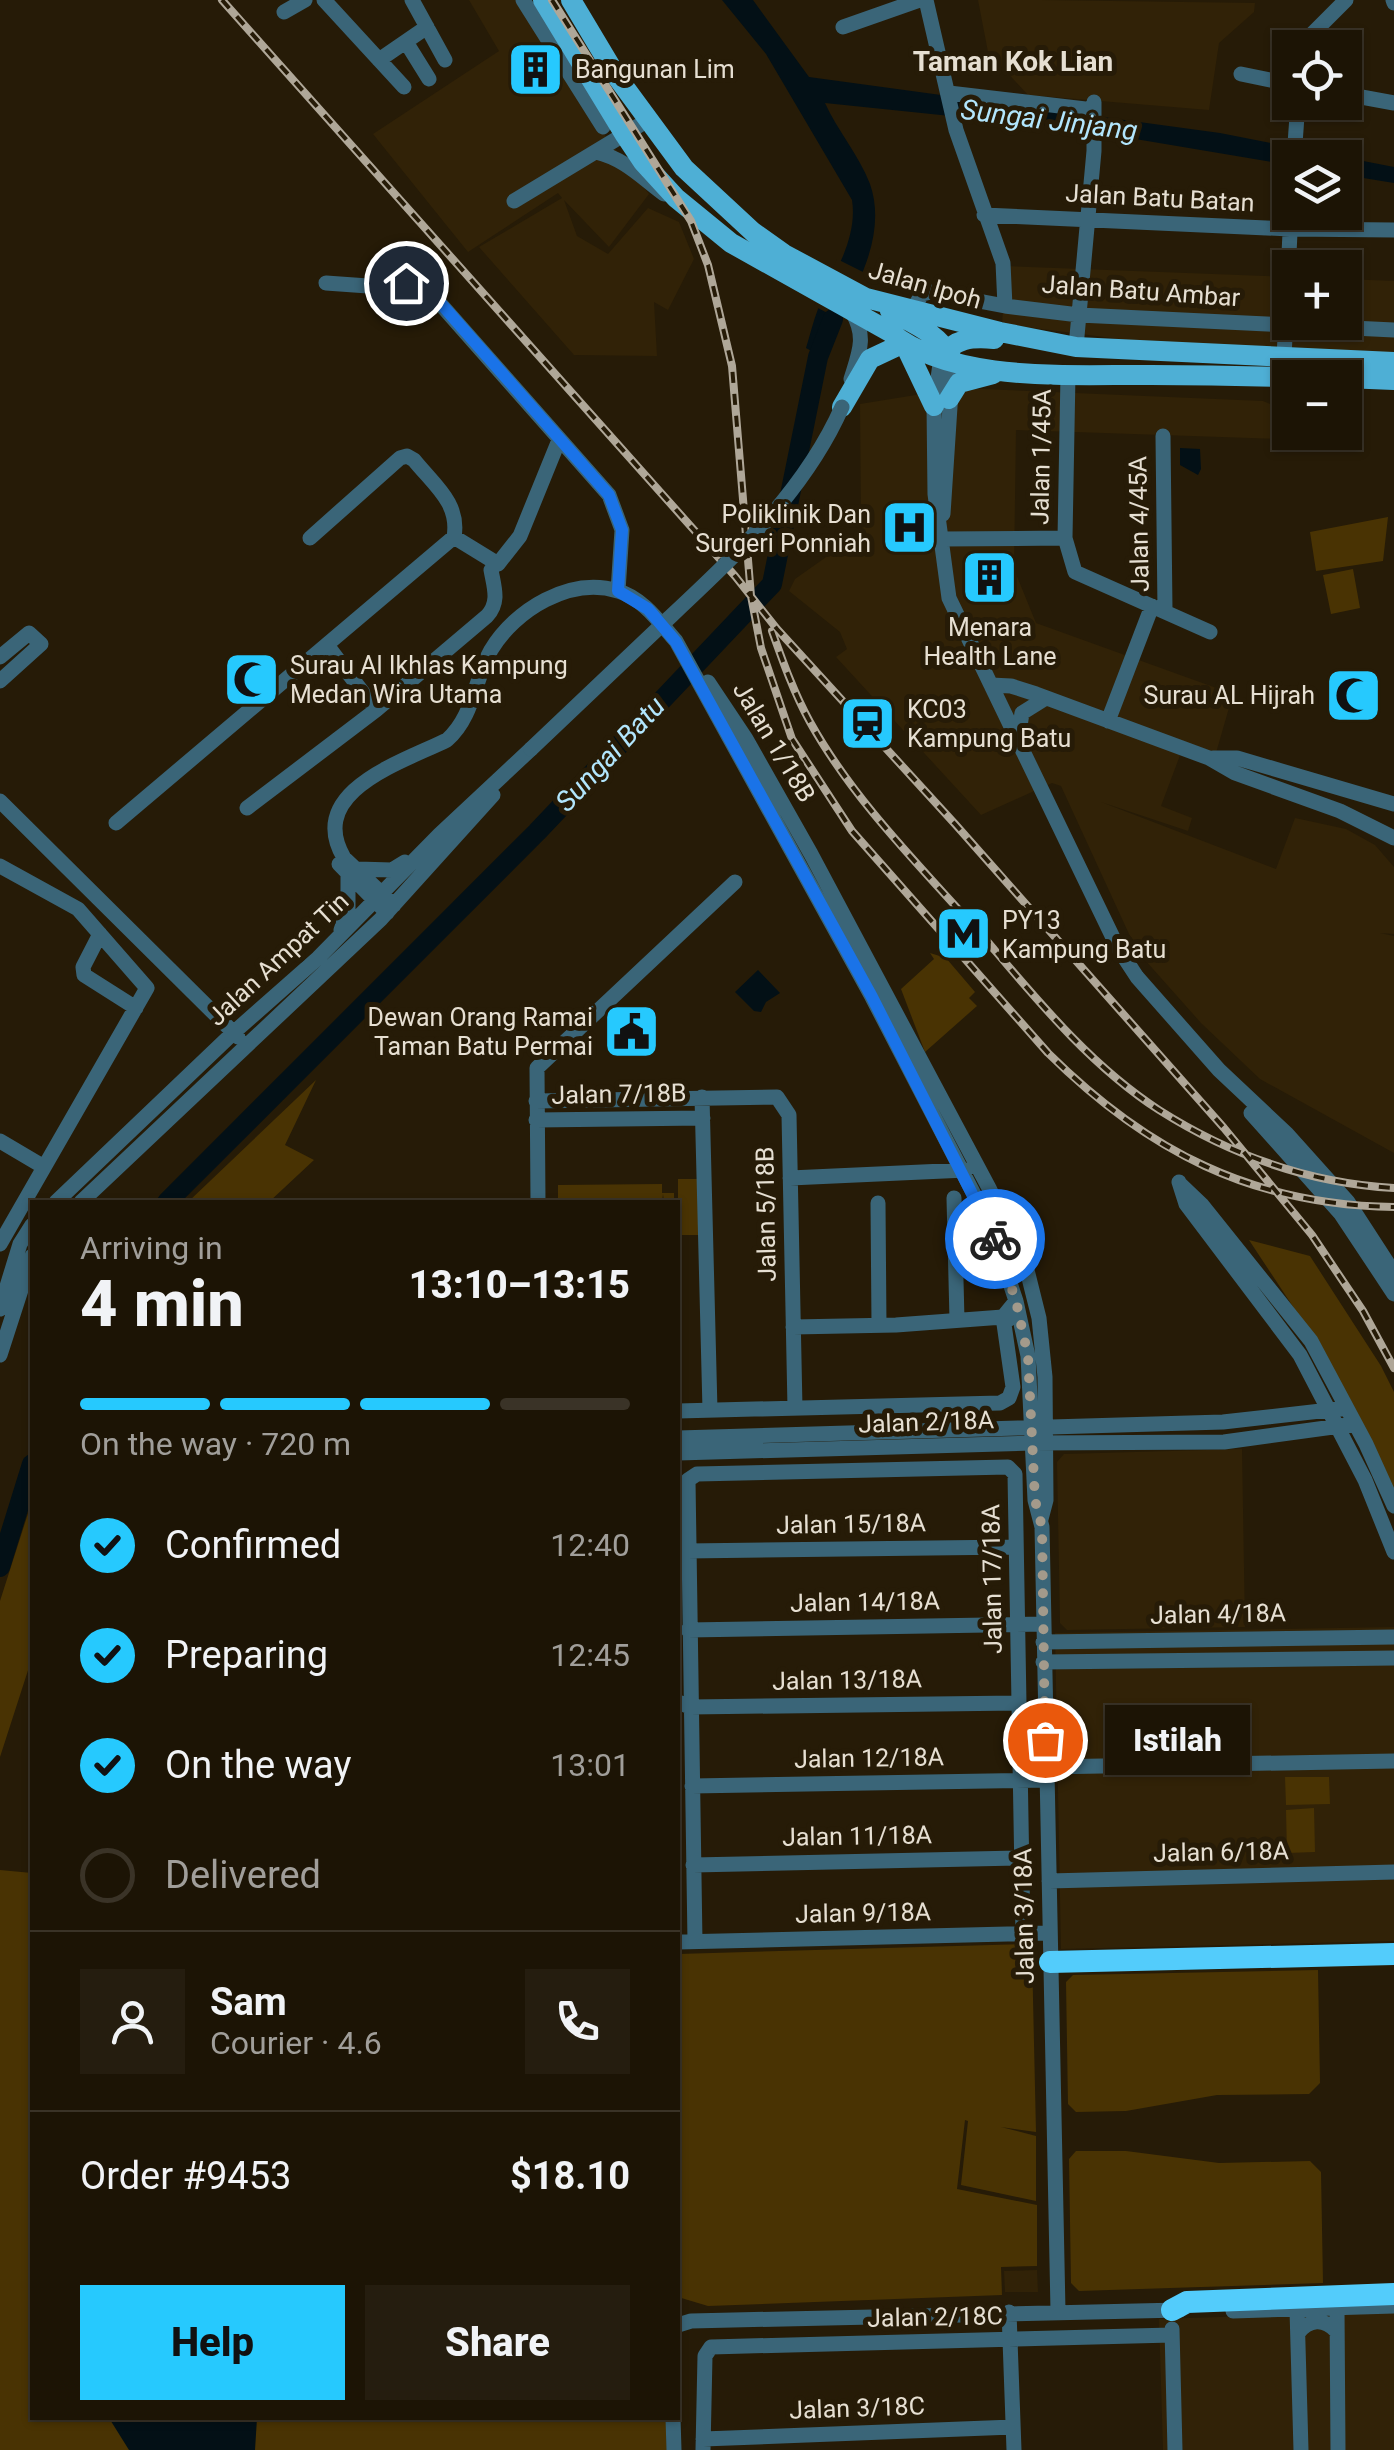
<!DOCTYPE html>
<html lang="en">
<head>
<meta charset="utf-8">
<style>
  :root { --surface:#1c1405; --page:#251d0f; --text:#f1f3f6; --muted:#a09e9a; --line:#3a3327; --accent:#26c9fe }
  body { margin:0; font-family:Roboto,sans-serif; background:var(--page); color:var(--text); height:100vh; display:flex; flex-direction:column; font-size:38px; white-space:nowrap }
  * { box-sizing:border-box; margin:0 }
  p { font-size:32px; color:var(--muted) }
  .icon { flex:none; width:55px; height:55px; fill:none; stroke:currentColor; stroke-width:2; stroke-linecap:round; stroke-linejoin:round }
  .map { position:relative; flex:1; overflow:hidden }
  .details { position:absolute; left:30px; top:1200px; width:650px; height:1220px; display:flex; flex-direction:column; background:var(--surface); border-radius:0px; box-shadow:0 2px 8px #0004,0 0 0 2px var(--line) }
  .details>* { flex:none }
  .controls { position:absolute; left:1272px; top:30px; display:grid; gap:20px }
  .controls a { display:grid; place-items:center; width:90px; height:90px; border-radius:0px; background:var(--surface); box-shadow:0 2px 8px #0004,0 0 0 2px var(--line); font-size:50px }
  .pin { position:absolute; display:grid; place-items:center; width:85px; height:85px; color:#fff; margin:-42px; border:5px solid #fff; border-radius:50%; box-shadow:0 2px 10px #0007 }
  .courier { position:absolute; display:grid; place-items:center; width:100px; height:100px; margin:-50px; border:8px solid #1a73e8; border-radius:50%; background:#fff; color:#222; box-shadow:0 2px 12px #0007 }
  .bubble { position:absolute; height:70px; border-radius:0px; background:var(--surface); box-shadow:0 2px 8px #0004,0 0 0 2px var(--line); font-size:32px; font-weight:800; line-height:70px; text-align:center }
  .headline em { font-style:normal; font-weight:800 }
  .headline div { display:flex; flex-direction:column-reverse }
  .headline { display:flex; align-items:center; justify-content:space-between; height:170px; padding:0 50px }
  h1 { font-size:65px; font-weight:800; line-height:75px }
  .bar { display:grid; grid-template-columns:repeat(4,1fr); gap:15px 10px; align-content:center; height:120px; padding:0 50px }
  .bar i { height:12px; border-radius:8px; background:var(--line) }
  .bar .active { background:var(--accent) }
  .bar p { grid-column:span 4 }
  .line { display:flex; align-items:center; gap:25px; padding:0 50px; border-top:2px solid var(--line) }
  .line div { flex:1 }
  .round { display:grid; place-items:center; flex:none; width:105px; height:105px; border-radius:0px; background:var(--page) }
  ol { padding:0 50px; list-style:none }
  li { display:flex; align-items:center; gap:30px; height:110px }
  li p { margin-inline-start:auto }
  li .icon { padding:10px; border-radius:50%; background:var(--accent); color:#111; stroke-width:4 }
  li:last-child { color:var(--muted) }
  li i { width:55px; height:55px; border:5px solid var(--line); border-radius:50% }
  .cta { display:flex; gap:20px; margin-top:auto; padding:20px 50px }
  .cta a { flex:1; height:115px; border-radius:0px; background:var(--accent); color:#111; font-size:40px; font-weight:800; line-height:115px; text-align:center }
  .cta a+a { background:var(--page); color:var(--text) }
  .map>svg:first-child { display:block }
  .built { fill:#312207 }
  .green { fill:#493303 }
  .water { fill:#031016 }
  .pier { fill:#261b07 }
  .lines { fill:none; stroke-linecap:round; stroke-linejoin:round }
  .river { stroke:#031016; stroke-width:20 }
  .minor { stroke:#3a6578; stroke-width:15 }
  .major { stroke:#4eafd5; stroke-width:20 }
  .highway { stroke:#53ccfb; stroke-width:22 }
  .rail-casing { stroke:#afa798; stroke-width:8 }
  .rail { stroke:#261b07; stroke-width:4; stroke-dasharray:11; stroke-linecap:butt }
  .minor-bridge { stroke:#3a6578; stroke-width:15 }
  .done { stroke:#a39a8b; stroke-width:10; stroke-dasharray:0 18 }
  .route { stroke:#1a73e8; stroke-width:12 }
  .labels { text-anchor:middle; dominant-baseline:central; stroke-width:10; stroke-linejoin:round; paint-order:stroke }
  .poi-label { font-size:25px; fill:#e6dfd2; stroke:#261b07; text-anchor:start }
  .street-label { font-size:25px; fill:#e6dfd2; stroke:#261b07 }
  .neighbourhood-label { font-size:28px; font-weight:bold; fill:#e6dfd2; stroke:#261b07 }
  .water-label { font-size:28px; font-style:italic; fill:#b2e6fd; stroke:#261b07 }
</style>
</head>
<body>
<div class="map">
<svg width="1394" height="2450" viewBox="0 0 1394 2450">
  <rect width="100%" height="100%" fill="#261b07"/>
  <path class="built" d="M469,0H524L599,127L649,194L609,247L564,200L577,236L608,254L648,208L679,222L694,259L668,310L654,302L657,356L574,355L479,247L562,198L558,193L468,252L373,134L499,51Z
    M978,0H1042L1255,3L1254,12L1219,43L1209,110L1028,95L988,52Z
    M1006,266L1290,277V322H1345V279L1394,281V354L1143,342L1002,324Z
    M959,388L1263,401L1290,412V421L1282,439L1016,430L1014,569L1036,623L1233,694L1216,753L1185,742L1161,806L1192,818L1188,831L1101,802L1276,869L1295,818L1346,829L1375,845L1394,867V934L1380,933L1394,936V1153L1260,1079L1201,1023L1145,960L1129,934L1061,786L1052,783L981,815L836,657L847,649L840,632L789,591L795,579L856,536L861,519L860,404Z
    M1242,1449L1245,1627L1067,1630L1060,1623L1057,1462L1064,1454Z
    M1394,1627V1941L1061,1949L1055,1633Z
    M1037,2270L1038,2292H1005L1004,2271Z
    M1394,2311V2450H1163L1159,2319Z"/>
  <path class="green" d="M1388,517L1383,561L1316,571L1310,532Z
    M1353,569L1360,608L1331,614L1323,575Z
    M930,953L946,958L975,992L969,998L977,1006L925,1052L901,989L934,959Z
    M316,1080L285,1145L314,1160L269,1202H188Z
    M678,1179H698V1235H678Z
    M662,1184V1193H674V1202H664L663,1194L662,1202H558V1185Z
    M1249,1240L1310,1256L1381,1366L1394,1392V1500L1315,1340Z
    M32,1501V1658L0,1757V1601Z
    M1285,1777H1329L1330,1804L1286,1805Z
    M1314,1808L1315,1852L1287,1853L1286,1810Z
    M0,1870L32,1873V2418H666L667,2450H0Z
    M1024,1944L1032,1954L1036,2132L1001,2127L1036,2136V2201L961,2185L968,2121L965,2120L957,2189L1037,2205V2266L1001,2267L1002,2295L708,2306L678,2297V1954Z
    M1318,1970L1320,2083L1309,2094L1217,2095L1126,2111L1076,2112L1068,2104L1066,1982L1073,1975Z
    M1076,2151H1126L1219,2163L1310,2161L1321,2172L1323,2283L1079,2291L1071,2283L1069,2159Z"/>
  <path class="water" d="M722,0H753L809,77L1220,133L1394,167V183L1345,175V158H1290V165L1076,129L825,103C837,130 859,155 870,184C890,241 848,307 815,353L806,348C810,335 813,322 818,309C833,275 858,239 852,200L766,54Z
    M1180,448L1200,449L1201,469L1198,475L1180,465Z
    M758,970L780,993L766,1002L761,1012L754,1011L735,992Z
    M109,2418H257L255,2450H129Z"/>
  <path class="pier" d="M837,259L867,274L841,320L814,306Z"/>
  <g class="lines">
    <path class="river" d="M167,1202L537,832L772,584L818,357L833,319
      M0,1567L32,1464"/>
    <path class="minor" d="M324,0L404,87
      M412,0L445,60
      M523,0L603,127
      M926,0L956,130L1003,263L1005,306
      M1393,0L1394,3
      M284,12L305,0
      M843,27L920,0
      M406,42L429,79
      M1306,48L1307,39L1346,0
      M379,60L427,27
      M1241,74L1290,84
      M949,93L1094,110
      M1345,94L1394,103
      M596,152C625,159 641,177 664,194
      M1294,158L1298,102
      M514,201L648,120
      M984,215L1290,229L1394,230
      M326,283L382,287L415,283L436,299L609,495L622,530L618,591
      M913,309L922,294L931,292L1005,306L1079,315L1394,330
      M1076,347L1094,151V102
      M941,357L934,406L935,494L949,598L1118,948L1137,977L1219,1070L1287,1134L1348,1202L1394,1273
      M1284,358L1291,212
      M1068,374L1065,538L1075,572L1210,632
      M851,379C859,353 867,337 852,312
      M1163,436L1165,610
      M943,514L953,361
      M310,538L400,458L407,456L414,460C434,485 460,503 454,537
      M942,539L1065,538
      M327,645L376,710
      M0,657L29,633L41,644L0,681
      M708,682L746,739L811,854L989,1188L1026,1266L1039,1318L1045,1377L1046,1500L1041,1519
      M991,685L1011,686L1036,694L1209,758L1235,773L1340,811L1394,838
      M1108,721L1152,606
      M1018,739L1022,713L1046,698
      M1213,758H1237L1394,804
      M0,801L238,1037
      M247,808L376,710L487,616C500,602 494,587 491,570
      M116,823L454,537L498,564L520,536L559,440
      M339,864L387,913
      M0,866L78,909L147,988L0,1244
      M357,869L392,870L405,862
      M394,905L344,858C305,791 403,762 447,740C474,716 474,680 491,650C515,610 570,576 618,591C643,598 660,623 676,641L872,997L992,1229L1016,1301L1028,1356L1035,1500L1042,1527L1058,2311
      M341,930L348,909V875
      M100,934L83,967L84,975L136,1008
      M702,1097L710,1410
      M536,1101L777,1097L789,1115L795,1408
      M1251,1113L1341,1214L1394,1294
      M536,1120L703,1118
      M0,1141L44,1167
      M790,1178L966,1170
      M1179,1182L1186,1204L1300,1355L1365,1480L1394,1552
      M1181,1185L1202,1205L1311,1341L1366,1444L1394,1506
      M954,1198L957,1320
      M56,1202L232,1034L318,958L439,835L531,749
      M81,1202L381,919L493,795
      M538,1202L537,1068L735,882
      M878,1203L879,1325
      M0,1309L20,1244L32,1225
      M793,1327L896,1325L1003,1317L1008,1320
      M0,1355L32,1256
      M678,1411L1000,1403L1009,1398L1013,1387L1003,1317L1016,1301
      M678,1438L1223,1422L1347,1408
      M678,1453L1033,1443L1224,1442L1355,1424
      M687,1551L1016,1547
      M688,1630L1043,1624
      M1043,1642L1394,1637
      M1043,1662L1394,1658
      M678,1702L690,1707L1019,1703
      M1046,1767L1394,1761
      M692,1786L1046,1780
      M693,1865L1022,1858
      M1049,1881L1394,1872
      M678,1942L1050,1933
      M695,1942L688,1480L697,1474L1008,1467L1015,1474L1023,1934
      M1337,2308L1338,2450
      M1297,2310L1301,2450
      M1233,2311L1394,2306
      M1009,2312L1014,2450
      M678,2325L691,2321L1180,2310
      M1172,2329L1175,2450
      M1298,2333C1309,2319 1324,2318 1336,2331
      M673,2418L674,2450
      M703,2439L1013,2427
      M703,2450L705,2356L711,2347L1172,2335"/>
    <path class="major" d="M543,0L625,135L643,162L676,198L731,243L890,332C953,384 1074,374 1151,375C1205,375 1259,376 1313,378
      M571,0L617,77L684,168L753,232L784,254L866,298L1000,332L1076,347L1394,362
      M890,311C914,324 940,334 952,359
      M904,343L934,406
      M941,357C955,338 972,337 994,339
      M1345,378L1394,380
      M949,399L959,383L993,374
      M842,407L870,359L904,343"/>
    <path class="highway" d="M1050,1962L1394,1954
      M1172,2310L1187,2302L1394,2294"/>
    <defs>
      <path id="rail" d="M222,0L735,576L777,629L955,824L1224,1128L1312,1235L1363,1311L1394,1368
        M552,0L691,221L708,265L732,366L751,596L761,648L792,739L852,831L1048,1053C1147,1151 1252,1205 1394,1207
        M772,631C783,662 794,693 810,722C855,803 925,871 986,940C1038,1001 1091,1066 1159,1110C1230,1155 1310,1183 1394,1188"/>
    </defs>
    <use href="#rail" class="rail-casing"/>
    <use href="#rail" class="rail"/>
    <path class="minor-bridge" d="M531,749C577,705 623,662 669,618C735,556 805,491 842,407"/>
  </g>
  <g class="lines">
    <path class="done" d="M995,1239L1016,1301L1028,1356L1035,1500L1042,1527L1045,1740"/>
    <path class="route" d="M406,283L420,284L436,298L609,495L622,530L618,591L648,609L676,642L872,997L995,1239"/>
  </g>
  <defs>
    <symbol id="building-square" viewBox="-11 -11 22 22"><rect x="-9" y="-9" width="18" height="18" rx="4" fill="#26c9fe" stroke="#261b07"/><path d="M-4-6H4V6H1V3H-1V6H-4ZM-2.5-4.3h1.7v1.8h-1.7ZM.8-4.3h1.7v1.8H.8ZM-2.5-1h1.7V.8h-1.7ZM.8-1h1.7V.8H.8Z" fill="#111"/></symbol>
    <symbol id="hospital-square" viewBox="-11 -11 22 22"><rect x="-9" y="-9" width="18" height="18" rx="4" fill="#26c9fe" stroke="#261b07"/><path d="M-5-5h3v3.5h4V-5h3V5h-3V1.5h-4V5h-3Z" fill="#111"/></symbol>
    <symbol id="mosque-square" viewBox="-11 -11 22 22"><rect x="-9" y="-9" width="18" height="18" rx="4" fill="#26c9fe" stroke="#261b07"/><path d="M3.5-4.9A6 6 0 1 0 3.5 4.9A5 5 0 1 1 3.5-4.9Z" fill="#111"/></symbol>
    <symbol id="station-square" viewBox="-11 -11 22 22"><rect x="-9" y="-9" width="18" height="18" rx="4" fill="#26c9fe" stroke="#261b07"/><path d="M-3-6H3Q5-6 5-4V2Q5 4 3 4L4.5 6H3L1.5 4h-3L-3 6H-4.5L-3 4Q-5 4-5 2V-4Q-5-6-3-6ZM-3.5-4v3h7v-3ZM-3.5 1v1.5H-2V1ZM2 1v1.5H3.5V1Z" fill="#111"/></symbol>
    <symbol id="metro-square" viewBox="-11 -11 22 22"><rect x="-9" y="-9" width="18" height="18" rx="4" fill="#26c9fe" stroke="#261b07"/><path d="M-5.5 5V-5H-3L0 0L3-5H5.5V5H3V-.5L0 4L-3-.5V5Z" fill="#111"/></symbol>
    <symbol id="civic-square" viewBox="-11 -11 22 22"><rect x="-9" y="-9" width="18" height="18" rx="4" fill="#26c9fe" stroke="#261b07"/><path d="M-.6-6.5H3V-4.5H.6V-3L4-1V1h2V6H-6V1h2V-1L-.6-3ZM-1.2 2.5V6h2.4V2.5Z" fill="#111"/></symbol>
  </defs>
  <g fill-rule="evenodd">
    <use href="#building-square" x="504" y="38" width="63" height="63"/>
    <use href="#hospital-square" x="878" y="496" width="63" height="63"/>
    <use href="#building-square" x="958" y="546" width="63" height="63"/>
    <use href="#mosque-square" x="220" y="648" width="63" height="63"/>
    <use href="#mosque-square" x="1322" y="664" width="63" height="63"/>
    <use href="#station-square" x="836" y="692" width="63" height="63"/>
    <use href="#metro-square" x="932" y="902" width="63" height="63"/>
    <use href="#civic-square" x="600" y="1000" width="63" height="63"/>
  </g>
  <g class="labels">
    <g class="poi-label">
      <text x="575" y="69">Bangunan Lim</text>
      <text x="871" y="514" text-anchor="end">Poliklinik Dan<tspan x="871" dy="29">Surgeri Ponniah</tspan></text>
      <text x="990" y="627" text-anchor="middle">Menara<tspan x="990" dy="29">Health Lane</tspan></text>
      <text x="290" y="665">Surau Al Ikhlas Kampung<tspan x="290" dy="29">Medan Wira Utama</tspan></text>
      <text x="1315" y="695" text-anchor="end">Surau AL Hijrah</text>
      <text x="907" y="709">KC03<tspan x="907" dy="29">Kampung Batu</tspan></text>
      <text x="1002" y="920">PY13<tspan x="1002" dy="29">Kampung Batu</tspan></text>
      <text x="593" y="1017" text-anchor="end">Dewan Orang Ramai<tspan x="593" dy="29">Taman Batu Permai</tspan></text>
    </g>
    <g class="street-label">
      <text transform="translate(1160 198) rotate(3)">Jalan Batu Batan</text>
      <text transform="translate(925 285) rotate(16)">Jalan Ipoh</text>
      <text transform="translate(1141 291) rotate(4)">Jalan Batu Ambar</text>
      <text transform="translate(1041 457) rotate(-89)">Jalan 1/45A</text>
      <text transform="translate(1139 524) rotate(-91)">Jalan 4/45A</text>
      <text transform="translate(774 742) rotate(59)">Jalan 1/18B</text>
      <text transform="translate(278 959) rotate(-43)">Jalan Ampat Tin</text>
      <text transform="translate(619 1094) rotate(-1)">Jalan 7/18B</text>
      <text transform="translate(766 1214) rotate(-91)">Jalan 5/18B</text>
      <text transform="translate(926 1422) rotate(-2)">Jalan 2/18A</text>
      <text transform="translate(851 1524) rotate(-1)">Jalan 15/18A</text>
      <text transform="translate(992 1579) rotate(-91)">Jalan 17/18A</text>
      <text transform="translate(865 1602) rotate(-1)">Jalan 14/18A</text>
      <text transform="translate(1218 1614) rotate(-1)">Jalan 4/18A</text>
      <text transform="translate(847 1680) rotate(-1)">Jalan 13/18A</text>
      <text transform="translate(869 1758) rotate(-1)">Jalan 12/18A</text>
      <text transform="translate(857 1836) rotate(-1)">Jalan 11/18A</text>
      <text transform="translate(1221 1852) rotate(-1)">Jalan 6/18A</text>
      <text transform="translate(863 1913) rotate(-1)">Jalan 9/18A</text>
      <text transform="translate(1024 1916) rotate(-91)">Jalan 3/18A</text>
      <text transform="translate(935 2317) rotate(-1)">Jalan 2/18C</text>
      <text transform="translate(857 2408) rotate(-2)">Jalan 3/18C</text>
    </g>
    <g class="neighbourhood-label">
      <text x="1013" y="61">Taman Kok Lian</text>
    </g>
    <g class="water-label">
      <text transform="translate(1049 120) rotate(7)">Sungai Jinjang</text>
      <text transform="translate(610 754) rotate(-47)">Sungai Batu</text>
    </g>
  </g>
</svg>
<div class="controls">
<a><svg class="icon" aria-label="locate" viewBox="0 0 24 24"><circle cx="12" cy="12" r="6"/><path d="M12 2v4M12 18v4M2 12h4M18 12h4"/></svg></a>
<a><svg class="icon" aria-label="layers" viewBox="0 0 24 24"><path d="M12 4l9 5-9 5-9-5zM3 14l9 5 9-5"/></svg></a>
<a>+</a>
<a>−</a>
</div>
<div class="pin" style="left:1045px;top:1740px;background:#ea580c"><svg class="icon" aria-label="bag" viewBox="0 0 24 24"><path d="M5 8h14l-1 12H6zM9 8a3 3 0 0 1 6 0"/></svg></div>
<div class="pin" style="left:406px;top:283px;background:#1f2937"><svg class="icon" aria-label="home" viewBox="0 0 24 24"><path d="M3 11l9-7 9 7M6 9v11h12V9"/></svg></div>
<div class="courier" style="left:995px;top:1239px"><svg class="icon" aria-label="bike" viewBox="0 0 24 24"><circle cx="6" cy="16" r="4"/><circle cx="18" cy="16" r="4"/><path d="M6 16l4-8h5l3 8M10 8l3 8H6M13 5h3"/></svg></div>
<div class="bubble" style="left:1105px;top:1705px;width:145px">Istilah</div>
<section class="details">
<div class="headline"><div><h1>4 min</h1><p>Arriving in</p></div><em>13:10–13:15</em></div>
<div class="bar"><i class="active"></i><i class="active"></i><i class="active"></i><i></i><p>On the way · 720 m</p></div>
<ol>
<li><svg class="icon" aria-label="check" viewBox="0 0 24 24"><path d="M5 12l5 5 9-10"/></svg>Confirmed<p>12:40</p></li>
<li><svg class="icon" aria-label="check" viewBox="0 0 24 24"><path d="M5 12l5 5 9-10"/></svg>Preparing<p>12:45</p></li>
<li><svg class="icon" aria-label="check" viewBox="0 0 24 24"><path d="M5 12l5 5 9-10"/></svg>On the way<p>13:01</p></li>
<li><i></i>Delivered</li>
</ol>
<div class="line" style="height:180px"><a class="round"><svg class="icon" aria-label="person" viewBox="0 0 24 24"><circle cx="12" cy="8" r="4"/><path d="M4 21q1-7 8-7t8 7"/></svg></a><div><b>Sam</b><p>Courier · 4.6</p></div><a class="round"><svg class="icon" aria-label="phone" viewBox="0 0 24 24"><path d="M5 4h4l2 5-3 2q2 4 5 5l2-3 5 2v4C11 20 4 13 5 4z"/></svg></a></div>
<div class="line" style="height:130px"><div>Order #9453</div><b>$18.10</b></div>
<div class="cta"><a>Help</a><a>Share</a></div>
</section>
</div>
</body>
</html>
